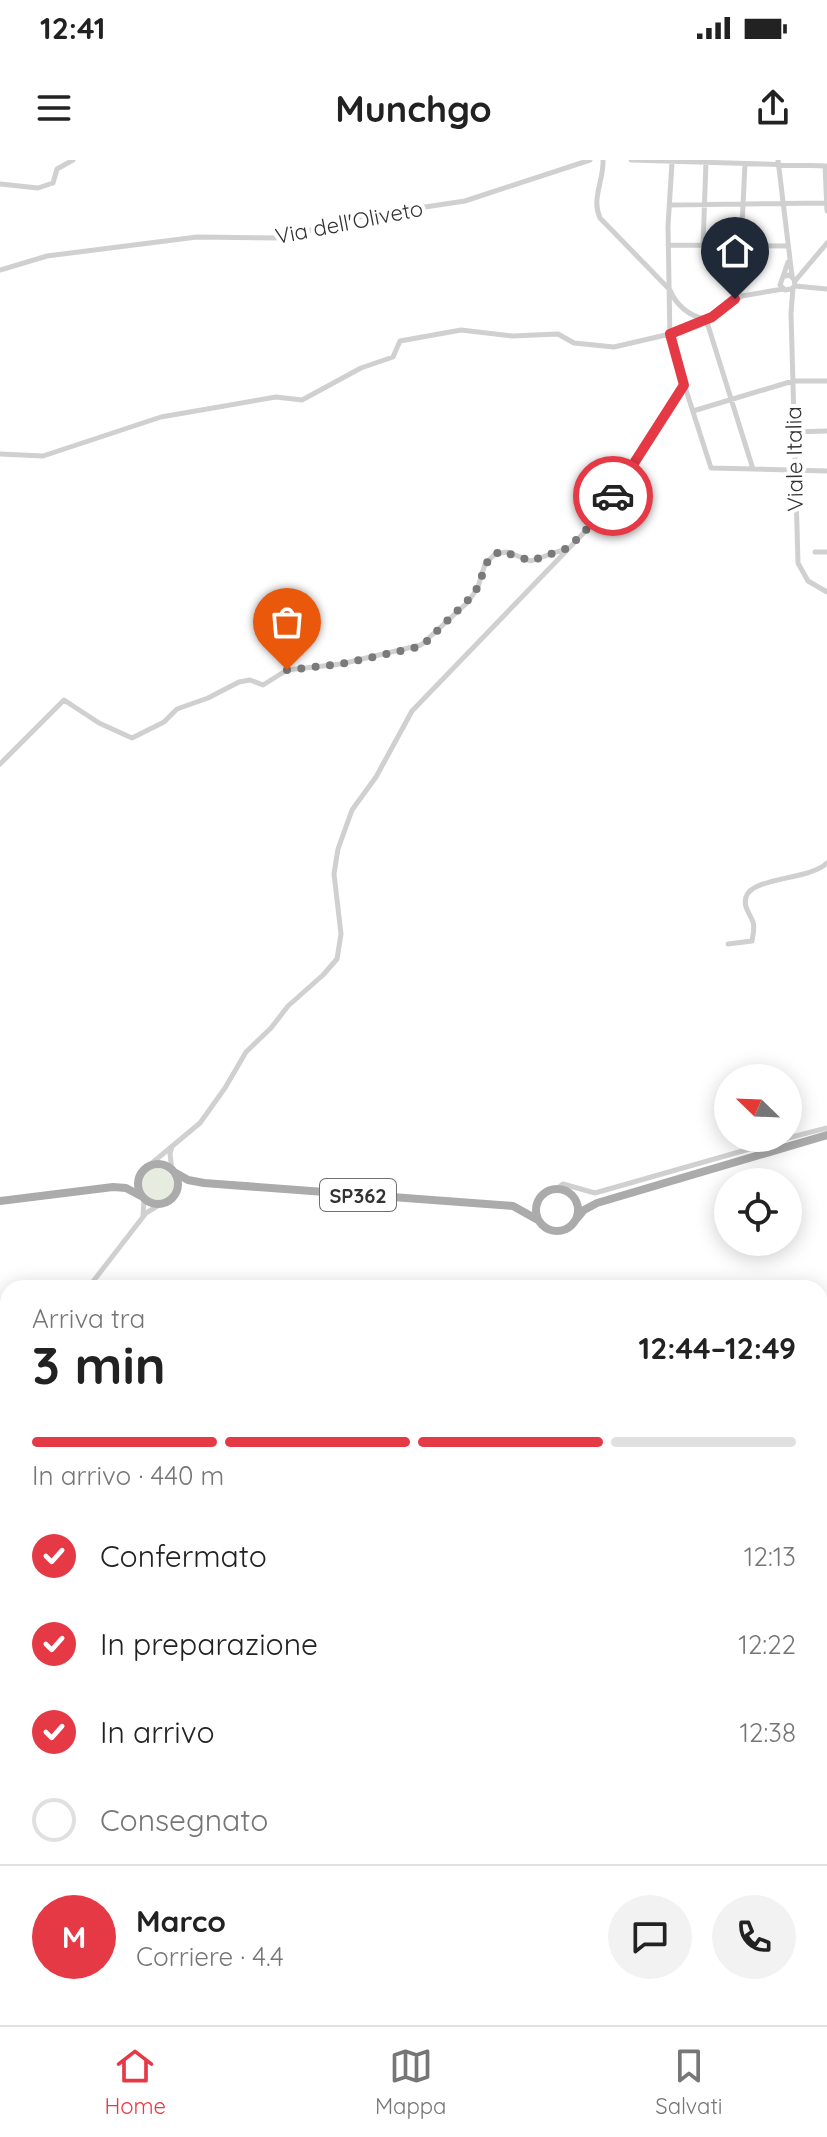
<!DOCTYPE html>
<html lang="it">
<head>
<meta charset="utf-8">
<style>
  :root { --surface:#fff; --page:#f2f2f2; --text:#222; --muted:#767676; --line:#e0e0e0; --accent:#e63946 }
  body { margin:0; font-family:Quicksand,sans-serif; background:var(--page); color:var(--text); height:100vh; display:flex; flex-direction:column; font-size:30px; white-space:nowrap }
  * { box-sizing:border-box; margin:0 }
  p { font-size:26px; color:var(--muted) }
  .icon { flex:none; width:44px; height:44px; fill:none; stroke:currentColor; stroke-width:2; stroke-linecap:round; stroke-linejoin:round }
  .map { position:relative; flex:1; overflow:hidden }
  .drawer { position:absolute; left:0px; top:1120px; width:828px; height:746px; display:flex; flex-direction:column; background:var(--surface); border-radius:24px 24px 0 0; box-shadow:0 4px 20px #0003 }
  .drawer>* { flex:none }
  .needle { width:52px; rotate:293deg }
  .controls { position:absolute; left:714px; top:904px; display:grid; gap:16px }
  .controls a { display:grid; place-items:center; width:88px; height:88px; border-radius:50%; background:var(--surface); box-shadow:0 4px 20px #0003; font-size:40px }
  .pin { position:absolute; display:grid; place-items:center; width:68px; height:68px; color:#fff; margin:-82px -34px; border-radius:50% 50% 50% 0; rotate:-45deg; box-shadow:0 0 8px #0007 }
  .pin .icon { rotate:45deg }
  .courier { position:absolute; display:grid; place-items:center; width:80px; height:80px; margin:-40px; border:6px solid #e63946; border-radius:50%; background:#fff; color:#222; box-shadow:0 2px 10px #0007 }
  .overview em { font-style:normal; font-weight:700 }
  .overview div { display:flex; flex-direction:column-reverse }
  .overview { display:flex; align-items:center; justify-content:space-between; height:136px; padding:0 32px }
  h1 { font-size:52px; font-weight:700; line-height:60px }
  .bar { display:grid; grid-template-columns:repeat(4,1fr); gap:12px 8px; align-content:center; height:96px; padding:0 32px }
  .bar i { height:10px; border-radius:6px; background:var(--line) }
  .bar .selected { background:var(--accent) }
  .bar p { grid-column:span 4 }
  .line { display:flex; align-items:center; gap:20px; padding:0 32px; border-top:2px solid var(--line) }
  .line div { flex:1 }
  .round { display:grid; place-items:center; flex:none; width:84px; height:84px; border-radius:42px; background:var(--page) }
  ol { padding:0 32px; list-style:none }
  li { display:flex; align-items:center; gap:24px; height:88px }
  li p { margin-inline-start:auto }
  li .icon { padding:8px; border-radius:50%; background:var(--accent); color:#fff; stroke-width:4 }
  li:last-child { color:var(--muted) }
  li i { width:44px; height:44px; border:4px solid var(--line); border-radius:50% }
  .status { display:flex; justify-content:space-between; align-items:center; height:56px; padding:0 40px; background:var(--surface); direction:ltr }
  .status svg { height:22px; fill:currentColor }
  header { display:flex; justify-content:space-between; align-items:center; height:104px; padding:0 32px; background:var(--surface); font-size:36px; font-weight:700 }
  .tabs { display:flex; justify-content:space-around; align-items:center; height:112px; border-top:2px solid var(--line); background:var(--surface); font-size:22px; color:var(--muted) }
  .tabs a { display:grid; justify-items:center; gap:4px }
  .tabs .selected { color:var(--accent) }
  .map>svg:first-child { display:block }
  .grass { fill:#e6ecdf }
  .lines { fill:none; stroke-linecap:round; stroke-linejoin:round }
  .minor { stroke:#d0d0d0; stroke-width:5 }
  .major { stroke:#ababab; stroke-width:8 }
  .rail { stroke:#888; stroke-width:2; stroke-dasharray:8 6; stroke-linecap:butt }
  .done { stroke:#7a7a7a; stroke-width:8; stroke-dasharray:0 14.4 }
  .route { stroke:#e63946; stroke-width:10 }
  .labels { text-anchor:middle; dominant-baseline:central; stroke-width:8; stroke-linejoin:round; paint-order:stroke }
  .shield { fill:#fff; stroke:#707070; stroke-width:2 }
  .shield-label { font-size:20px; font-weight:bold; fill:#333 }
  .street-label { font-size:22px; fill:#333; stroke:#fff }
</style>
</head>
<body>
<div class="status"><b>12:41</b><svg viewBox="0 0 49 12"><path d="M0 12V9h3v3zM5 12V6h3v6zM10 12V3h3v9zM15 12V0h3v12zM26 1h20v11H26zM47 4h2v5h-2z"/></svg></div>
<header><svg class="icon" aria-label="menu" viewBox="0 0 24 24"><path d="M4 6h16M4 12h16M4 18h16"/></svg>Munchgo<svg class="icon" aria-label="share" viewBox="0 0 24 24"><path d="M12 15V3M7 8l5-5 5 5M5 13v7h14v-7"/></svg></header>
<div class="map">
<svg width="827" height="1865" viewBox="0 0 827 1865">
  <rect width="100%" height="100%" fill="#fff"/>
  <path class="grass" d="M140 1025a17 17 0 1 1 34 0a17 17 0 1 1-34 0Z"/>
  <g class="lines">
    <path class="minor" d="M603,0C604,20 591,39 600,58L670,130C676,145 689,156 705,159
      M631,0L827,6
      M778,0L792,116
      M672,2L668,66L670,180L711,308L827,311
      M825,6L827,51
      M0,24L38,28L53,23L57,9L73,0
      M669,45L827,43
      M668,85L788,86
      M703,86L706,1
      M741,86L745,4
      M0,110L47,96L197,77L284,78L352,58L465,41L590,0
      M785,116L789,115L794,119L795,126L791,129L785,130L780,125L788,102
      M795,121L827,83
      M795,126L827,129
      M793,128L791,153L798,403L808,421L827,432
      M706,159L753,309
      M693,251L793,221H827
      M793,272L827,271
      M0,294L43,296L161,257L276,237L302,240L361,208L393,197L400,181L461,170L512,176L558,174L574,183L614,187L670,174L712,157L742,136L783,129
      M815,392H827
      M0,604L64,540L99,563L132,578L164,562L177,549L208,538L239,522L250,520L263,525L287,510L341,504L421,485L469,441L478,427L485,404L495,394L507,392L531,401L568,388
      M728,784L752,781C753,775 755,768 753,762C750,754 743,747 746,737C752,717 810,720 827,703
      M788,978L827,968
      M146,1008L200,963L225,928L246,892L271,868L288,846L323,815L337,799L341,774L334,714L338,689L352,650L376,617L412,551L599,357L634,308L643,286L662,262L684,225
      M172,1010L170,994L172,986
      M557,1029L563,1024L595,1033L788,978
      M143,1056L144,1039
      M88,1128L146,1053L159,1045
      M0,1342L8,1321
      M820,1491H827
      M820,1523H827
      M820,1555H827
      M820,1682L822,1683
      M825,1684H827
      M0,1829L8,1832
      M78,1858L94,1865
      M590,1858L595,1865
      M115,1865L116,1858
      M555,1865L571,1858
      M678,1865L680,1858"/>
    <path class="major" d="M138 1024a20 20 0 1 1 40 0a20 20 0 1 1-40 0Z
      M174,1012L188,1020L204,1023L513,1046L538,1060
      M536 1050a21 21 0 1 1 42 0a21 21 0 1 1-42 0Z
      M0,1041L113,1027L126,1028L141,1036
      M574,1062L584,1050L597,1043L827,975
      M0,1717L8,1720
      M380,1858L399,1865"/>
    <path class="rail" d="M820,1699L827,1667
      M783,1865L785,1858"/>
  </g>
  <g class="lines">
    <path class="done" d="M287,510L341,504L414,488L426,482L475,433L489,398L501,391L531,401L568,388L599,357L613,336"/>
    <path class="route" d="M613,336L684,225L670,174L712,157L735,139"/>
  </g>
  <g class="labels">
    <rect class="shield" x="320" y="1019" width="76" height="32" rx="6"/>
    <g class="shield-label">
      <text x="358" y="1035">SP362</text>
    </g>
    <g class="street-label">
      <text transform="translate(349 62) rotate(-11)">Via dell'Oliveto</text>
      <text transform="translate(794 299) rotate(-91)">Viale Italia</text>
    </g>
  </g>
</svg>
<div class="controls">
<a><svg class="needle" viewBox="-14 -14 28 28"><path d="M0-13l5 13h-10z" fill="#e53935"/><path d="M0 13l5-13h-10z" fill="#767676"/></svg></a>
<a><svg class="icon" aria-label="locate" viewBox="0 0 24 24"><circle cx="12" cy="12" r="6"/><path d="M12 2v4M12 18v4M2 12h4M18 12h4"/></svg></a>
</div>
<div class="pin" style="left:287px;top:510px;background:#ea580c"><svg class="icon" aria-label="bag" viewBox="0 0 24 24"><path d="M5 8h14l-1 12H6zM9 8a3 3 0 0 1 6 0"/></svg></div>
<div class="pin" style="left:735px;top:139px;background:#1f2937"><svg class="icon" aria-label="home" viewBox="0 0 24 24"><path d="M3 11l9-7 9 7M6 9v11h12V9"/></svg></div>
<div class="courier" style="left:613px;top:336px"><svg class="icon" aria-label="car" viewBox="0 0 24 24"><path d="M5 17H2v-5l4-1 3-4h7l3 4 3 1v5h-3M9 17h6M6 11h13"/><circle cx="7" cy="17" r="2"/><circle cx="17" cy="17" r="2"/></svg></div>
<section class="drawer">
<div class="overview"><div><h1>3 min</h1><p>Arriva tra</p></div><em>12:44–12:49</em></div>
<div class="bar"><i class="selected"></i><i class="selected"></i><i class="selected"></i><i></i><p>In arrivo · 440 m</p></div>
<ol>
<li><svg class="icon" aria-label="check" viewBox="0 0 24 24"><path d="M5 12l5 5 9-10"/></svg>Confermato<p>12:13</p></li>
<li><svg class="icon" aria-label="check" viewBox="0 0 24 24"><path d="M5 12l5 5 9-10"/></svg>In preparazione<p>12:22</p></li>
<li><svg class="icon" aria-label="check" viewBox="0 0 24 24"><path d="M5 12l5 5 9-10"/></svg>In arrivo<p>12:38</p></li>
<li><i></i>Consegnato</li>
</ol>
<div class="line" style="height:144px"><b class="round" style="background:var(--accent);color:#fff">M</b><div><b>Marco</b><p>Corriere · 4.4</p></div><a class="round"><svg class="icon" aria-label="chat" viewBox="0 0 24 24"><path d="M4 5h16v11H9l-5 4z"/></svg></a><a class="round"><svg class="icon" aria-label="phone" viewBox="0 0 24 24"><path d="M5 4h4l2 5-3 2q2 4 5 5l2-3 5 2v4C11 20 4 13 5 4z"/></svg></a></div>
</section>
</div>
<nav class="tabs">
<a class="selected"><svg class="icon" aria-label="home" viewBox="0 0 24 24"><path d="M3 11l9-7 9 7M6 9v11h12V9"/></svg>Home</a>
<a><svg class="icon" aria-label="map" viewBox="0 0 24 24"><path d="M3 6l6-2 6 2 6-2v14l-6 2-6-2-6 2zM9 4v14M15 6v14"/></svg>Mappa</a>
<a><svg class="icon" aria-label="saved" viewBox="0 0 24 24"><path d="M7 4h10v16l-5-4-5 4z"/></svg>Salvati</a>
</nav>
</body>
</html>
